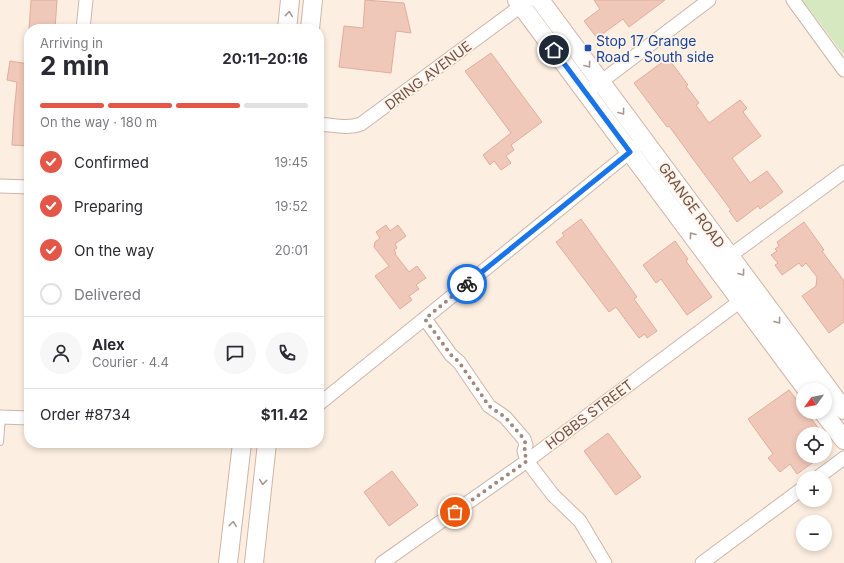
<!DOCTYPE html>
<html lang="en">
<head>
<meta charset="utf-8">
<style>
  :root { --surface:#fff; --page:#f7f7f7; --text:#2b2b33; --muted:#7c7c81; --line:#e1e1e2; --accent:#e45648 }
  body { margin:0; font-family:Inter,sans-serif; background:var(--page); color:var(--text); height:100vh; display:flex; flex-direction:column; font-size:15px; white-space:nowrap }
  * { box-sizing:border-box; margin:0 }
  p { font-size:13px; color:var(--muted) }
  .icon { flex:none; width:22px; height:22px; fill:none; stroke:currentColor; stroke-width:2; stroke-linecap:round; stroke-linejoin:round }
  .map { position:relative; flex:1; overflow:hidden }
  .side { position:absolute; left:24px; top:24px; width:300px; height:424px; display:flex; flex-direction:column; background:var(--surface); border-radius:16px; box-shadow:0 2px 6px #0003 }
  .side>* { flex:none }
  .needle { width:26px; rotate:237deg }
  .tools { position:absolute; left:796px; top:383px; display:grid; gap:8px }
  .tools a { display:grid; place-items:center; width:36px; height:36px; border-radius:50%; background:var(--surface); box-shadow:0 2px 6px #0003; font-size:20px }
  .pin { position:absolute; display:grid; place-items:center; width:34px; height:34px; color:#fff; margin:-17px; border:2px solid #fff; border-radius:50%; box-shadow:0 1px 4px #0007 }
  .courier { position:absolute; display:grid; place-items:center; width:40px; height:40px; margin:-20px; border:3px solid #1a73e8; border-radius:50%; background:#fff; color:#222; box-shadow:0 1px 5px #0007 }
  .overview em { font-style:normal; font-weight:700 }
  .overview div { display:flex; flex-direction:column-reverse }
  .overview { display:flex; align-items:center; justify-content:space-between; height:68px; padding:0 16px }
  h1 { font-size:26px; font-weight:700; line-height:30px }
  .bar { display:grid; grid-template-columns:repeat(4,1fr); gap:6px 4px; align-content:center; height:48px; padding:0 16px }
  .bar i { height:5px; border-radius:3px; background:var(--line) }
  .bar .on { background:var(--accent) }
  .bar p { grid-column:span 4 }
  .line { display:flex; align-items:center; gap:10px; padding:0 16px; border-top:1px solid var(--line) }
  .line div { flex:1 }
  .round { display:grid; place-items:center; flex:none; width:42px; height:42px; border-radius:21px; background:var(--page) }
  ol { padding:0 16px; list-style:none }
  li { display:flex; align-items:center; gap:12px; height:44px }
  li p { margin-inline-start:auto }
  li .icon { padding:4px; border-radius:50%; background:var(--accent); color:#fff; stroke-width:4 }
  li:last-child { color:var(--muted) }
  li i { width:22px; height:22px; border:2px solid var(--line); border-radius:50% }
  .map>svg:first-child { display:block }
  .green { fill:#d6e8c0 }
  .building { fill:#f0c8b9; stroke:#e3ac9a }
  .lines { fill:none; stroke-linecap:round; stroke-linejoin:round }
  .lane-casing { stroke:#ceb6ab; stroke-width:8 }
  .street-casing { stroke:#ceb6ab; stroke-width:15 }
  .secondary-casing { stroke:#d1b5a8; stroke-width:20 }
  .lane { stroke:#fff; stroke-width:6 }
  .street { stroke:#fff; stroke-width:13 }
  .secondary { stroke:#fff; stroke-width:18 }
  .oneway { stroke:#aa9792 }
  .done { stroke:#a2897e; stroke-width:4; stroke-dasharray:0 7.2 }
  .route { stroke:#1a73e8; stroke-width:5 }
  .transit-dot { fill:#1a4fb4; stroke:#fff2e7; stroke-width:1.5 }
  .labels { text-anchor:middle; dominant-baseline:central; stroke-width:3.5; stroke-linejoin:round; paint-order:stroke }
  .transit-label { font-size:14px; fill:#164399; stroke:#fff2e7; text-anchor:start }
  .street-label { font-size:14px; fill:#725249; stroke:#fff2e7 }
</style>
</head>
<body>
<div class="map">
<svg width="844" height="563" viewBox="0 0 844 563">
  <rect width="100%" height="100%" fill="#fceee1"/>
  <path class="green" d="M802,0H844V55Z"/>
  <path class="building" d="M31,0H57L55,29H29Z
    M365,0L404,3L411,33L396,31L391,73L339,67L344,26L363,28Z
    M594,0H665L629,27L623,19L597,38L584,21L600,9Z
    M491,53L542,122L511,145L514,150L506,156L511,163L501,170L494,161L490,165L483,155L511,133L465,71Z
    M668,58L688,85L686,86L699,103L696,105L709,123L740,100L747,108L743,112L761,136L732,158L750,183L767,171L783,192L760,209L758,206L737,222L729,211L731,210L693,159L669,126L667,127L634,83Z
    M10,61L29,64V146L12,145L14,113L17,82L7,80Z
    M581,219L637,297L634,299L657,331L647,338L645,334L639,338L616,307L609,312L556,242L564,236L562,233Z
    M804,222L824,250L822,251L844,281V322L829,333L802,296L816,286L817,277L806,263L802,267L799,263L782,275L775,265L778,263L771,255L777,251L775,249L779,246L777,242Z
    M386,225L390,231L398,225L406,236L395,244L397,248L394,250L396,253L395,254L409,272L417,266L426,278L416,285L419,289L409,296L412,300L400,309L375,276L389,266L374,247L375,242L380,238L376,232Z
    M675,241L688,259L686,261L712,297L687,315L661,279L656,283L643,265Z
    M789,390L803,408V412H806L823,434H803V456H822L797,474L790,464L780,472L768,458L773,454L748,419Z
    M608,433L641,477L616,495L584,451Z
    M392,471L418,505L389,526L364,492Z"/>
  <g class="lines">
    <defs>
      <path id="lane" d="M0,442L2,417"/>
      <path id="street" d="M793,0L844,70
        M83,29L86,0
        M594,87L709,0
        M319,124C333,125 348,129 361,124L529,0
        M0,186L29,187
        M723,261L844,172
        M425,319L451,355L459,362L489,406L505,417L524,439L526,445L524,451L527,461L553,495L580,521L605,563
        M319,404L636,147
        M0,417L29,418
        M817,478L844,458
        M382,563L527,461L747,296
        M702,563L803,488"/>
      <path id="secondary" d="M517,0L807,390
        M540,0L844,410
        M287,29L290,0
        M310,29L313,0
        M823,412L844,440
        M228,563L242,443
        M254,563L267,443"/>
    </defs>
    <use href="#lane" class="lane-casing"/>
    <use href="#street" class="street-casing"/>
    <use href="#secondary" class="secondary-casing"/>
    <use href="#lane" class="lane"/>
    <use href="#street" class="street"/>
    <use href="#secondary" class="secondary"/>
  </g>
  <defs><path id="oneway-chevron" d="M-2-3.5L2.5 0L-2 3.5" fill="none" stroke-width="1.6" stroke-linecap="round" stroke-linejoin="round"/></defs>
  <g class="oneway">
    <use href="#oneway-chevron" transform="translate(289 14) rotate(-84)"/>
    <use href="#oneway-chevron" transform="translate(588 65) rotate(54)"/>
    <use href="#oneway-chevron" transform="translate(622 112) rotate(53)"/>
    <use href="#oneway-chevron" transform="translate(692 235) rotate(-127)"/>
    <use href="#oneway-chevron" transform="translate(742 273) rotate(53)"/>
    <use href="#oneway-chevron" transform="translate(778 321) rotate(53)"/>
    <use href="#oneway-chevron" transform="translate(263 482) rotate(96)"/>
    <use href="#oneway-chevron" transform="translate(233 524) rotate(-83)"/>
  </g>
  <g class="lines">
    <path class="done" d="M455,512L527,461L524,451L526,445L524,439L505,417L489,406L459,362L451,355L425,319L467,284"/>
    <path class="route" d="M467,284L630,152L554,50"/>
  </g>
  <rect class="transit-dot" x="584" y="44" width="8" height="8" rx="2"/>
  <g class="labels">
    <g class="transit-label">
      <text x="596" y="40">Stop 17 Grange<tspan x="596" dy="16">Road - South side</tspan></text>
    </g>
    <g class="street-label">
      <text transform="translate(428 75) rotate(-37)">DRING AVENUE</text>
      <text transform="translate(692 205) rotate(54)">GRANGE ROAD</text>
      <text transform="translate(589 414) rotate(-37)">HOBBS STREET</text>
    </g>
  </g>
</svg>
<div class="tools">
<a><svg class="needle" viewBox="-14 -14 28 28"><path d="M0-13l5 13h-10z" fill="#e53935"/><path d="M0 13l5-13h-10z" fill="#7c7c81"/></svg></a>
<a><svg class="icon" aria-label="locate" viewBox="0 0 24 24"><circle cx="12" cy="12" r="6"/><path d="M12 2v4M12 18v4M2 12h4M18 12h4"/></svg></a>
<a>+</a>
<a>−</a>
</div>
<div class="pin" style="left:455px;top:512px;background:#ea580c"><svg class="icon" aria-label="bag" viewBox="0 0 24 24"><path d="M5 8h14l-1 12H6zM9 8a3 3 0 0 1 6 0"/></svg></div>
<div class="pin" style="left:554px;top:50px;background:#1f2937"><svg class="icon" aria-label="home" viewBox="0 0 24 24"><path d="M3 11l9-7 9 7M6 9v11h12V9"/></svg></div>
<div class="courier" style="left:467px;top:284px"><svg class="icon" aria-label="bike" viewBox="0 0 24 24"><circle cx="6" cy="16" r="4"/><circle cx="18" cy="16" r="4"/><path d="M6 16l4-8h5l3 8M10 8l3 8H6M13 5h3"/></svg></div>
<section class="side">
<div class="overview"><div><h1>2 min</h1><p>Arriving in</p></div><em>20:11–20:16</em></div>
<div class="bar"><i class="on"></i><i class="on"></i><i class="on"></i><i></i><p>On the way · 180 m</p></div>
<ol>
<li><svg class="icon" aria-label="check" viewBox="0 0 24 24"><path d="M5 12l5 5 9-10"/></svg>Confirmed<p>19:45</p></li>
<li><svg class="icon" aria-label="check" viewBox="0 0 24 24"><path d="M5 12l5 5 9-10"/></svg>Preparing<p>19:52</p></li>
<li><svg class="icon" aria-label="check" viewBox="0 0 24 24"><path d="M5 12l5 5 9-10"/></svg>On the way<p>20:01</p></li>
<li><i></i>Delivered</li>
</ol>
<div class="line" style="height:72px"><a class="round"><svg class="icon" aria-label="person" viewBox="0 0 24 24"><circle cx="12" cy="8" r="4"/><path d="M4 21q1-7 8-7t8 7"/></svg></a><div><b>Alex</b><p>Courier · 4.4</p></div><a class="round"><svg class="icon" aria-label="chat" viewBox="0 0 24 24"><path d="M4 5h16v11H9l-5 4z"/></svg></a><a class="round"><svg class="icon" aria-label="phone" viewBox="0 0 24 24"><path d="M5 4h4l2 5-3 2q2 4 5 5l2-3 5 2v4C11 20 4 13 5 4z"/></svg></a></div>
<div class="line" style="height:52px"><div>Order #8734</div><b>$11.42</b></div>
</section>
</div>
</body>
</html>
